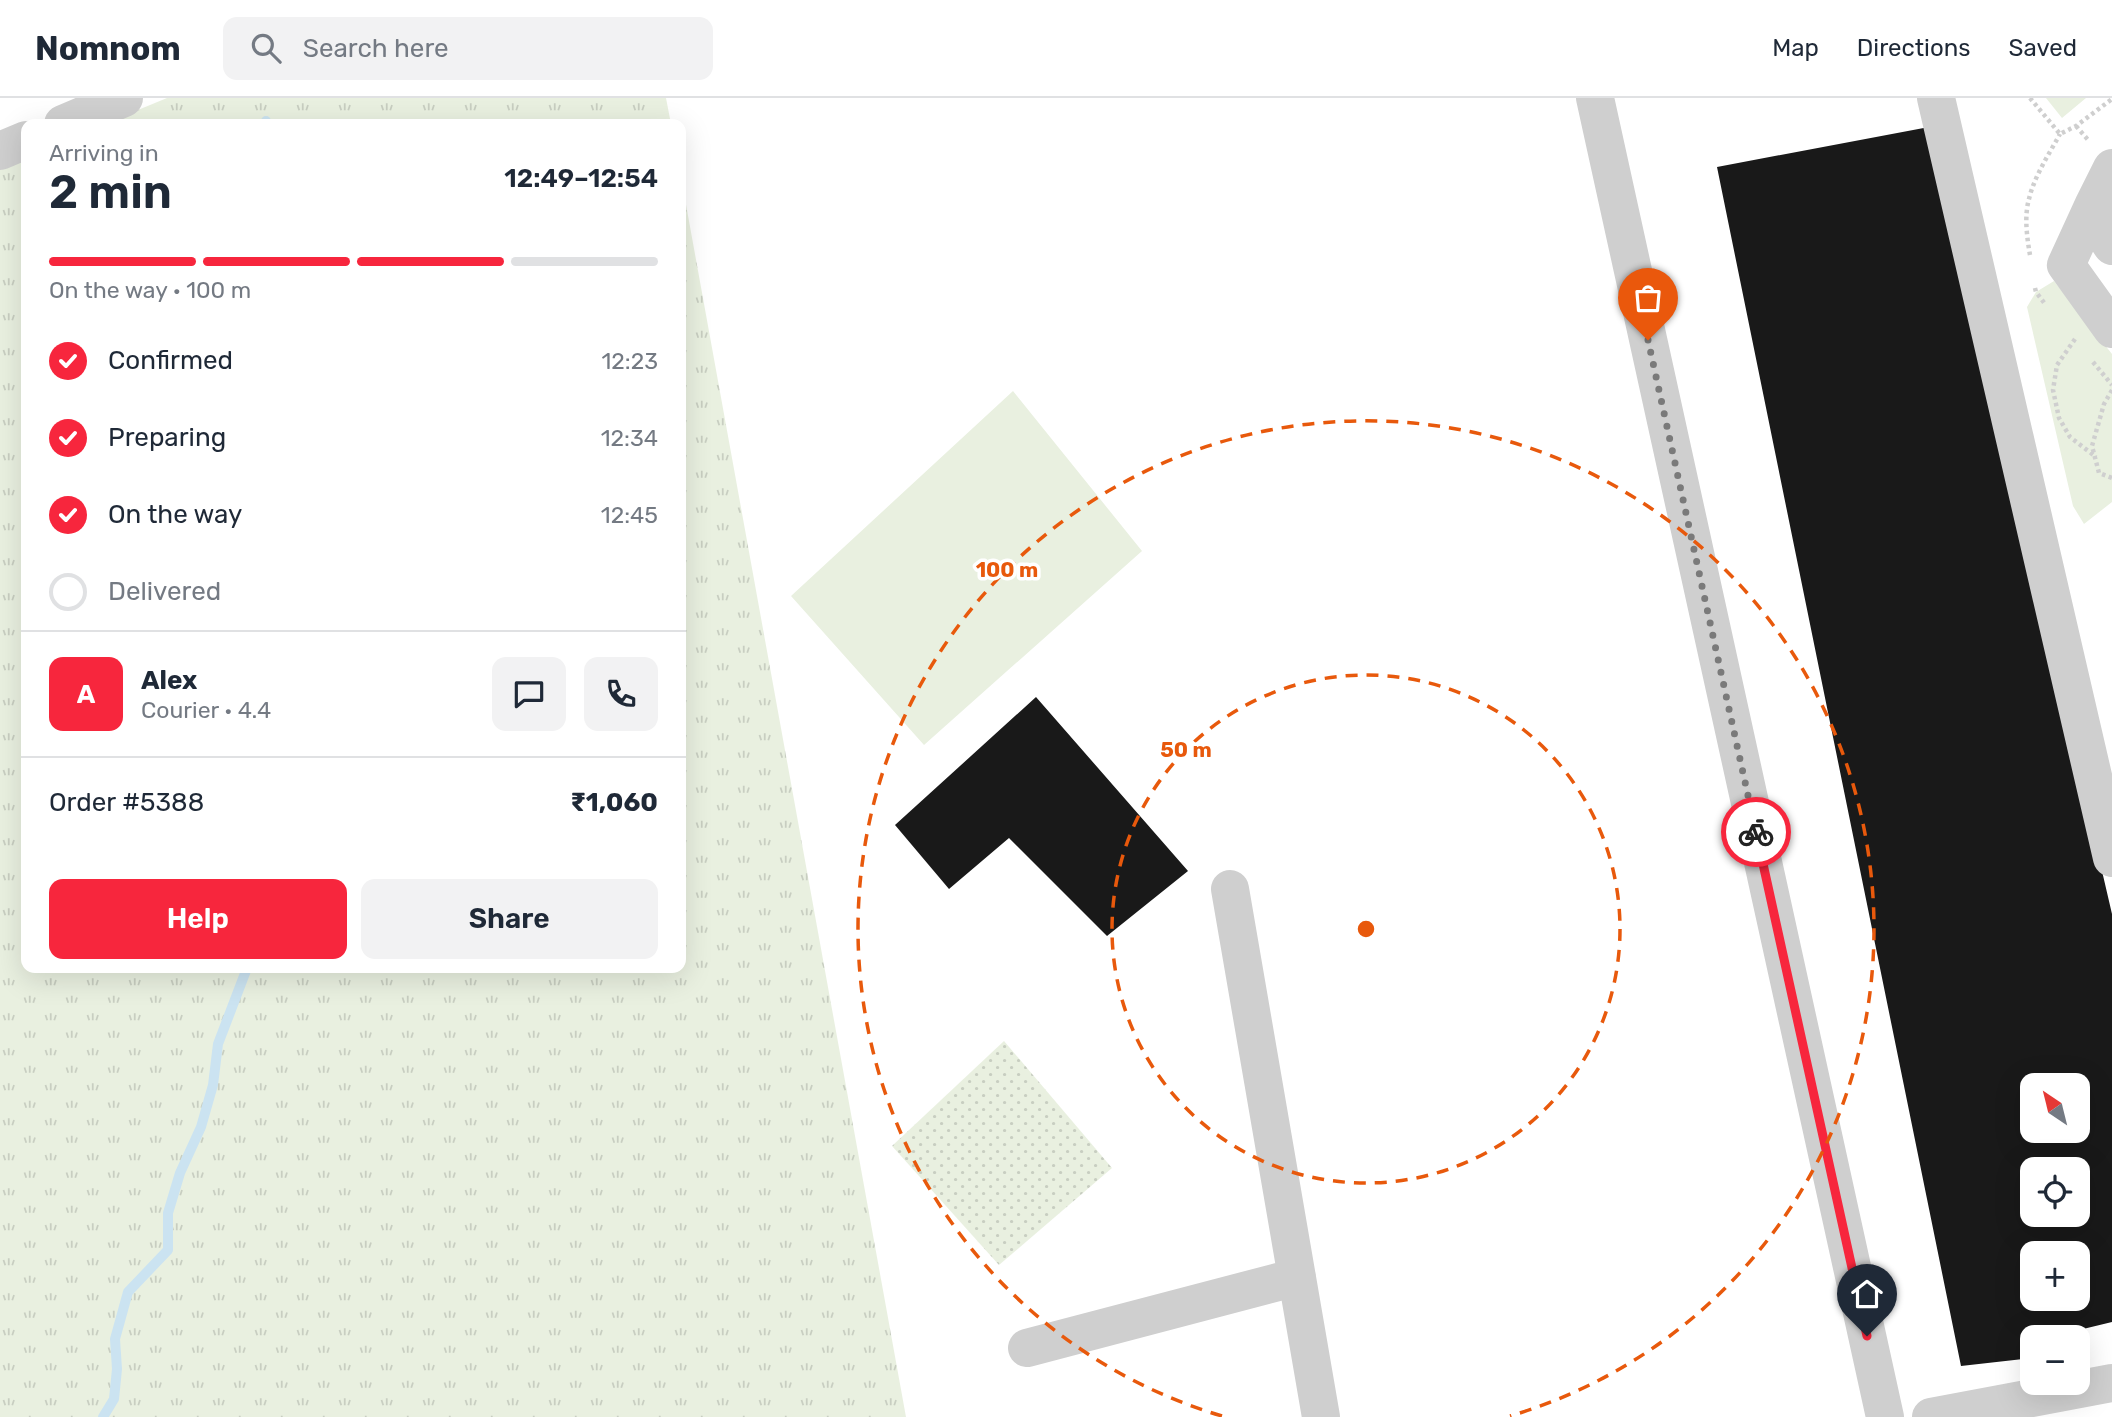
<!DOCTYPE html>
<html lang="en">
<head>
<meta charset="utf-8">
<style>
  :root { --surface:#fff; --page:#f2f2f3; --text:#1f2937; --muted:#747a83; --line:#e0e1e3; --accent:#f7263d }
  body { margin:0; font-family:Rubik,sans-serif; background:var(--page); color:var(--text); height:100vh; display:flex; flex-direction:column; font-size:26px; white-space:nowrap }
  * { box-sizing:border-box; margin:0 }
  p { font-size:23px; color:var(--muted) }
  .icon { flex:none; width:38px; height:38px; fill:none; stroke:currentColor; stroke-width:2; stroke-linecap:round; stroke-linejoin:round }
  .map { position:relative; flex:1; overflow:hidden }
  .details { position:absolute; left:21px; top:21px; width:665px; height:854px; display:flex; flex-direction:column; background:var(--surface); border-radius:14px; box-shadow:0 7px 28px #0002 }
  .details>* { flex:none }
  .needle { width:46px; rotate:325deg }
  .controls { position:absolute; left:2020px; top:975px; display:grid; gap:14px }
  .controls a { display:grid; place-items:center; width:70px; height:70px; border-radius:14px; background:var(--surface); box-shadow:0 7px 28px #0002; font-size:35px }
  .pin { position:absolute; display:grid; place-items:center; width:60px; height:60px; color:#fff; margin:-72px -30px; border-radius:50% 50% 50% 0; rotate:-45deg; box-shadow:0 0 7px #0007 }
  .pin .icon { rotate:45deg }
  .courier { position:absolute; display:grid; place-items:center; width:70px; height:70px; margin:-35px; border:5px solid #f7263d; border-radius:50%; background:#fff; color:#222; box-shadow:0 2px 9px #0007 }
  .headline em { font-style:normal; font-weight:600 }
  .headline div { display:flex; flex-direction:column-reverse }
  .headline { display:flex; align-items:center; justify-content:space-between; height:119px; padding:0 28px }
  h1 { font-size:46px; font-weight:600; line-height:52px }
  .bar { display:grid; grid-template-columns:repeat(4,1fr); gap:10px 7px; align-content:center; height:84px; padding:0 28px }
  .bar i { height:9px; border-radius:5px; background:var(--line) }
  .bar .active { background:var(--accent) }
  .bar p { grid-column:span 4 }
  .line { display:flex; align-items:center; gap:18px; padding:0 28px; border-top:2px solid var(--line) }
  .line div { flex:1 }
  .round { display:grid; place-items:center; flex:none; width:74px; height:74px; border-radius:14px; background:var(--page) }
  ol { padding:0 28px; list-style:none }
  li { display:flex; align-items:center; gap:21px; height:77px }
  li p { margin-inline-start:auto }
  li .icon { padding:7px; border-radius:50%; background:var(--accent); color:#fff; stroke-width:4 }
  li:last-child { color:var(--muted) }
  li i { width:38px; height:38px; border:4px solid var(--line); border-radius:50% }
  .cta { display:flex; gap:14px; margin-top:auto; padding:14px 28px }
  .cta a { flex:1; height:80px; border-radius:14px; background:var(--accent); color:#fff; font-size:28px; font-weight:600; line-height:80px; text-align:center }
  .cta a+a { background:var(--page); color:var(--text) }
  header { display:flex; align-items:center; gap:42px; box-sizing:border-box; height:98px; padding:0 35px; background:var(--surface); border-bottom:2px solid var(--line) }
  header strong { font-size:33px }
  nav { display:flex; gap:38px; margin-inline-start:auto; font-size:24px }
  .search { width:490px; height:63px; background:var(--page); display:flex; align-items:center; gap:18px; box-sizing:border-box; padding:0 24px; border-radius:14px; color:var(--muted); font-size:26px }
  .map>svg:first-child { display:block }
  .grass { fill:url(#grass-tufts) }
  .park { fill:url(#park-dots) }
  .garden { fill:#e9f0e0 }
  .lines { fill:none; stroke-linecap:round; stroke-linejoin:round }
  .stream { stroke:#cbe3f1; stroke-width:10 }
  .building { fill:#191919; fill-rule:evenodd }
  .path { stroke:#cfcfcf; stroke-width:4.5; stroke-dasharray:3.5 3.5; stroke-linecap:butt }
  .minor { stroke:#cfcfcf; stroke-width:38 }
  .done { stroke:#7a7a7a; stroke-width:7; stroke-dasharray:0 12.6 }
  .route { stroke:#f7263d; stroke-width:9 }
  .ring { fill:none; stroke:#e8590c; stroke-width:3.5; stroke-dasharray:12 9 }
  .centre { fill:#e8590c; stroke:#fff; stroke-width:3.5 }
  .ring-label { font-size:21px; text-anchor:middle; font-weight:bold; fill:#e8590c; stroke:#fff; stroke-width:7; stroke-linejoin:round; paint-order:stroke }
</style>
</head>
<body>
<header>
<strong>Nomnom</strong>
<div class="search"><svg class="icon" aria-label="search" viewBox="0 0 24 24"><circle cx="10" cy="10" r="6"/><path d="M15 15l6 6"/></svg>Search here</div>
<nav><a>Map</a><a>Directions</a><a>Saved</a></nav>
</header>
<div class="map">
<svg width="2112" height="1319" viewBox="0 0 2112 1319">
  <defs>
    <pattern id="grass-tufts" width="24" height="20" patternUnits="userSpaceOnUse" patternTransform="scale(1.75)"><rect width="24" height="20" fill="#e9f0e0"/><path d="M3 7l-1-3M5 7V3M7 7l1-3M15 17l-1-3M17 17v-4M19 17l1-3" fill="none" stroke="#c8cec1"/></pattern>
    <pattern id="park-dots" width="8" height="8" patternUnits="userSpaceOnUse" patternTransform="scale(1.75)"><rect width="8" height="8" fill="#e9f0e0"/><path d="M2 2h.1M6 6h.1" fill="none" stroke="#c8cec1" stroke-width="1.8" stroke-linecap="round"/></pattern>
  </defs>
  <rect width="100%" height="100%" fill="#fff"/>
  <path class="grass" d="M167,0H666L671,26H104Z
    M26,59V870H681V79L906,1319H0V70Z"/>
  <path class="park" d="M1004,943L1112,1070L999,1167L892,1048Z"/>
  <path class="garden" d="M2046,0H2086L2062,20Z
    M2054,183L2112,256V404L2084,426L2073,408L2027,209L2036,194Z
    M1013,293L1142,453L924,647L791,498Z"/>
  <g class="lines">
    <path class="stream" d="M266,23V26
      M103,1319L114,1301L117,1271L115,1241L128,1194L168,1152V1115L180,1075L201,1029L213,987L218,946L247,870"/>
  </g>
  <path class="building" d="M1929,29L2112,816V1224L2050,1239H2032V1260L1961,1268L1717,69ZM2032,987H2077V1032H2032ZM2032,1071H2077V1116H2032ZM2032,1155H2077V1200H2032Z
    M1036,599L1188,773L1107,838L1009,740L949,791L895,727Z"/>
  <g class="lines">
    <path class="path" d="M2030,0L2060,36L2076,28L2112,1
      M2076,28L2089,43
      M2030,157C2027,140 2024,118 2029,101C2034,79 2049,56 2060,36
      M2035,190L2036,194L2045,206
      M2075,241L2057,267L2053,292L2059,320L2070,339L2096,359
      M2093,264L2112,287
      M2112,292L2104,306L2092,348L2099,375L2112,380"/>
    <path class="minor" d="M1595,0L1885,1319
      M1936,0L2112,760
      M63,26L124,0
      M0,53L26,42
      M2112,70L2094,106L2100,130L2112,148
      M2094,106L2066,167L2112,231
      M1230,791L1321,1319
      M1027,1250L1297,1179
      M1931,1319L2112,1285"/>
  </g>
  <g class="lines">
    <path class="done" d="M1648,242L1756,734"/>
    <path class="route" d="M1756,734L1867,1238"/>
  </g>
  <g class="ring">
    <circle cx="1366" cy="831" r="254"/>
    <path d="M1222 1318A508 508 0 1 1 1510 1318"/>
  </g>
  <circle cx="1366" cy="831" r="10" class="centre"/>
  <g class="ring-label">
    <text x="1007" y="479">100 m</text>
    <text x="1186" y="659">50 m</text>
  </g>
</svg>
<div class="controls">
<a><svg class="needle" viewBox="-14 -14 28 28"><path d="M0-13l5 13h-10z" fill="#e53935"/><path d="M0 13l5-13h-10z" fill="#747a83"/></svg></a>
<a><svg class="icon" aria-label="locate" viewBox="0 0 24 24"><circle cx="12" cy="12" r="6"/><path d="M12 2v4M12 18v4M2 12h4M18 12h4"/></svg></a>
<a>+</a>
<a>−</a>
</div>
<div class="pin" style="left:1648px;top:242px;background:#ea580c"><svg class="icon" aria-label="bag" viewBox="0 0 24 24"><path d="M5 8h14l-1 12H6zM9 8a3 3 0 0 1 6 0"/></svg></div>
<div class="pin" style="left:1867px;top:1238px;background:#1f2937"><svg class="icon" aria-label="home" viewBox="0 0 24 24"><path d="M3 11l9-7 9 7M6 9v11h12V9"/></svg></div>
<div class="courier" style="left:1756px;top:734px"><svg class="icon" aria-label="bike" viewBox="0 0 24 24"><circle cx="6" cy="16" r="4"/><circle cx="18" cy="16" r="4"/><path d="M6 16l4-8h5l3 8M10 8l3 8H6M13 5h3"/></svg></div>
<section class="details">
<div class="headline"><div><h1>2 min</h1><p>Arriving in</p></div><em>12:49–12:54</em></div>
<div class="bar"><i class="active"></i><i class="active"></i><i class="active"></i><i></i><p>On the way · 100 m</p></div>
<ol>
<li><svg class="icon" aria-label="check" viewBox="0 0 24 24"><path d="M5 12l5 5 9-10"/></svg>Confirmed<p>12:23</p></li>
<li><svg class="icon" aria-label="check" viewBox="0 0 24 24"><path d="M5 12l5 5 9-10"/></svg>Preparing<p>12:34</p></li>
<li><svg class="icon" aria-label="check" viewBox="0 0 24 24"><path d="M5 12l5 5 9-10"/></svg>On the way<p>12:45</p></li>
<li><i></i>Delivered</li>
</ol>
<div class="line" style="height:126px"><b class="round" style="background:var(--accent);color:#fff">A</b><div><b>Alex</b><p>Courier · 4.4</p></div><a class="round"><svg class="icon" aria-label="chat" viewBox="0 0 24 24"><path d="M4 5h16v11H9l-5 4z"/></svg></a><a class="round"><svg class="icon" aria-label="phone" viewBox="0 0 24 24"><path d="M5 4h4l2 5-3 2q2 4 5 5l2-3 5 2v4C11 20 4 13 5 4z"/></svg></a></div>
<div class="line" style="height:91px"><div>Order #5388</div><b>₹1,060</b></div>
<div class="cta"><a>Help</a><a>Share</a></div>
</section>
</div>
</body>
</html>
